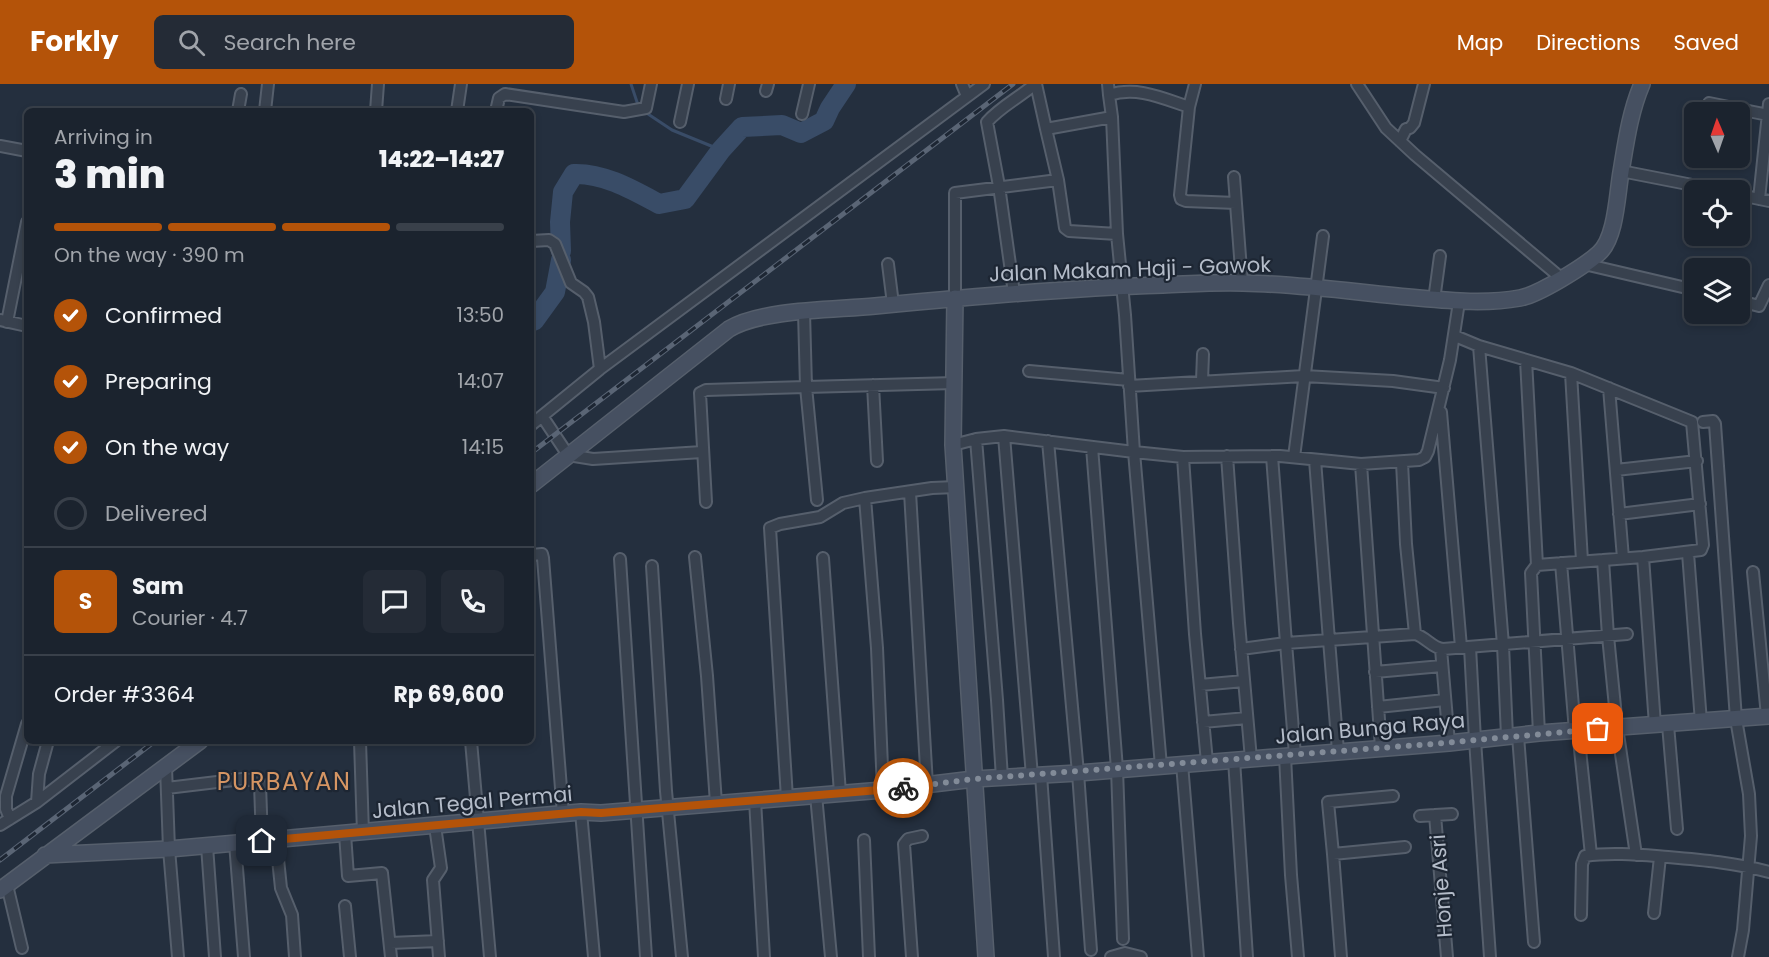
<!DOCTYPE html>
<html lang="en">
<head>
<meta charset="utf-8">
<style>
  :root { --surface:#1b232e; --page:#242b36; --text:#f1f3f6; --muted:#a0a4aa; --line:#39404a; --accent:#b45309 }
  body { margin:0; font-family:Poppins,sans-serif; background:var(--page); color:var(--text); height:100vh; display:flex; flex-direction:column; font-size:22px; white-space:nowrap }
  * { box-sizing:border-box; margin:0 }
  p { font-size:20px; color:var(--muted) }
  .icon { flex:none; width:33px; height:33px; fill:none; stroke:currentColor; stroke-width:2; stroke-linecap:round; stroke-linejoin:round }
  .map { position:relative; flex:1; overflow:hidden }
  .side { position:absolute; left:24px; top:24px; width:510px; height:636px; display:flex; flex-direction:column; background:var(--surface); border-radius:9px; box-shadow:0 3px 9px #0003,0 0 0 2px var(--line) }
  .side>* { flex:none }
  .needle { width:39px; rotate:358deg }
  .buttons { position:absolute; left:1684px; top:18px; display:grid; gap:12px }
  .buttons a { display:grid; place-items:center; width:66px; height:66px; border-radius:9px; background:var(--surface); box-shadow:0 3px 9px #0003,0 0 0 2px var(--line); font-size:30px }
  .pin { position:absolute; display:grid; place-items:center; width:51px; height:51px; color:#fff; margin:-26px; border-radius:12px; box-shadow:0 3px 9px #0006 }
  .courier { position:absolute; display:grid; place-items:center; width:60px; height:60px; margin:-30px; border:4px solid #b45309; border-radius:50%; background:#fff; color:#222; box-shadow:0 2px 8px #0007 }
  .overview em { font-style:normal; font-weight:800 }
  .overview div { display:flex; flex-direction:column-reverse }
  .overview { display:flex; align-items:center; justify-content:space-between; height:102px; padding:0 30px }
  h1 { font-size:39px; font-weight:800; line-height:45px }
  .bar { display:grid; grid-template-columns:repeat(4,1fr); gap:9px 6px; align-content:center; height:72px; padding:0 30px }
  .bar i { height:8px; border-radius:4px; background:var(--line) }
  .bar .on { background:var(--accent) }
  .bar p { grid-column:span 4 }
  .line { display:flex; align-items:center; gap:15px; padding:0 30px; border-top:2px solid var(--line) }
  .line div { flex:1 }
  .round { display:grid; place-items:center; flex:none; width:63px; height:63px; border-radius:9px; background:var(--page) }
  ol { padding:0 30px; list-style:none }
  li { display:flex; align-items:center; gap:18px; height:66px }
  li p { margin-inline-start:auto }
  li .icon { padding:6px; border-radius:50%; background:var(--accent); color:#fff; stroke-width:4 }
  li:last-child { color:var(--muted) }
  li i { width:33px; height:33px; border:3px solid var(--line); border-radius:50% }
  header { display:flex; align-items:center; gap:36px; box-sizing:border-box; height:84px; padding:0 30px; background:var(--accent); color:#fff }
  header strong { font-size:28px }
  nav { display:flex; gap:33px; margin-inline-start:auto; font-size:21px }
  .search { width:420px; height:54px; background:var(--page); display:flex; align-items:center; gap:15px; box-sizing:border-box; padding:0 21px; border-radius:9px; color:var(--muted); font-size:22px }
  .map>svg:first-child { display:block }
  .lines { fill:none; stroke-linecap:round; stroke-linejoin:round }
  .stream { stroke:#394c67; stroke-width:3 }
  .river { stroke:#394c67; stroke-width:20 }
  .street-casing { stroke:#565f6c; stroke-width:14 }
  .secondary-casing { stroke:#565f6c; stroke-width:18 }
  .street { stroke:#38414e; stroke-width:10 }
  .secondary { stroke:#465061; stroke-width:15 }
  .rail-casing { stroke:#5a6575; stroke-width:5 }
  .rail { stroke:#1d2633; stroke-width:3; stroke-dasharray:9; stroke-linecap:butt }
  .done { stroke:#828b98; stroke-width:6; stroke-dasharray:0 10.8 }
  .route { stroke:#b45309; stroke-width:8 }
  .labels { text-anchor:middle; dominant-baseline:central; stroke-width:4.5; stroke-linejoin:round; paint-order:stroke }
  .street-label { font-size:21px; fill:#b4bcc9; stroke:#1d2633 }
  .quarter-label { font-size:24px; letter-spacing:1.5px; fill:#d59563; stroke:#1d2633 }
</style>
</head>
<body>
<header>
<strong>Forkly</strong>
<div class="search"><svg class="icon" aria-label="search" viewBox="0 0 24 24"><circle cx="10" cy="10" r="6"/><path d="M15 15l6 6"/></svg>Search here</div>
<nav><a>Map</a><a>Directions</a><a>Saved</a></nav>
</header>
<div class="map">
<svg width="1769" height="873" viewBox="0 0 1769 873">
  <rect width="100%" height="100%" fill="#242f3e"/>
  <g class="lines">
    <path class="stream" d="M631,0L639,24
      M645,28L672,46L721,66"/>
    <path class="river" d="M561,167L560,138L563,108L574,90C604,89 633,106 659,120L685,115L721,66L742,43L782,41L801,49L824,37L830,24L846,0
      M534,237L555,208L561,176"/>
    <defs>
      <path id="street" d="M962,0L967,12
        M1036,0L1046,45
        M1108,0L1109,11C1137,2 1162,14 1189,23
        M1195,0L1189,23L1180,111L1181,115L1186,117L1236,119
        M1357,0L1386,44L1415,71L1561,194
        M766,7L768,0
        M726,15L729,0
        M1709,19L1768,31
        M238,27L241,10
        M265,27L268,0
        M376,27L378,0
        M457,27L461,0
        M496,27L499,14L505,10L624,28L646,24L651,0
        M802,30L809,0
        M1112,33L1046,45L1058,96L1065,144L1069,147L1117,150
        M680,38L688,0
        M1400,57L1406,45L1410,44L1414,39L1424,0
        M0,62L27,67
        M1621,87L1718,106
        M1234,93L1242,199
        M1740,111L1769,117
        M1759,115L1769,20
        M531,157L549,156L555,160L571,199L584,208L588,213L594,238L600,285
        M26,174L20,173L27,138
        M888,180L893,220
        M1584,180L1695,206
        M1014,209L999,102L987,38C1000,23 1020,13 1035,0
        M955,214V109L1058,96
        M1434,216L1440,172
        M1740,217L1759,222L1769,201
        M0,236L27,242
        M7,238L20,173
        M1455,252L1479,262L1571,289L1692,338L1703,461L1701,466L1643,473L1537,481
        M1479,262L1503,561L1507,652
        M1526,276L1537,481L1531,489L1539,649
        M1029,287L1129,296
        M1571,289L1582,477
        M1202,297L1203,270
        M873,301L877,377
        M1129,302L1304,292L1393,297L1444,304
        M1609,304L1623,474
        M1441,328L1461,563
        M542,332L568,371L593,375L702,368
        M1703,338L1713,337L1715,340L1736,635L1749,710L1751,752L1743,846L1738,873
        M531,341L600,285L984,0
        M1004,352L1032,692
        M976,355L997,616L1002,694
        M1048,357L1078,689L1091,866
        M953,361L976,355L1004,352L1134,368L1125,231L1117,150L1112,33L1109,11
        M1092,363L1117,685L1123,855
        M1227,372L1239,539L1251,675
        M1272,372L1286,559L1329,556L1315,376
        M1294,373L1323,152
        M1402,378L1406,460L1415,550
        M1361,380L1381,664
        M1616,386L1697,377
        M910,408L927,701
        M865,414L877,564L883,706
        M817,416L806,303L955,299
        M706,418L700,309L706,306L806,303L804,228
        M1619,430L1700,420
        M1688,469L1701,638
        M531,471L542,470L543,474L563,730
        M695,473L707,592L716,719
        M1643,473L1655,641
        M823,474L840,709
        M620,475L646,873
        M1603,476L1608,552L1617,643L1636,771
        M1561,479L1575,647
        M652,482L666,707L682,873
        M1753,488L1767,632
        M1470,563L1475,656L1490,873
        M1241,565L1286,559L1295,671
        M1441,565L1449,659
        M1375,588L1442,582
        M1200,601L1244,597
        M1378,623L1445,616
        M1203,638L1247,634
        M1668,641L1677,745
        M1578,646L1591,771
        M1518,652L1534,858
        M360,657L363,749
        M471,657L490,873
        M1338,667L1329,556L1415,550C1426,553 1432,564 1443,565L1627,550
        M1285,672L1291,791L1298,873
        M1234,676L1247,873
        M1207,678L1195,550L1183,373L1280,372L1361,380L1419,376L1425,373L1428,367L1450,276L1459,218
        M1182,680L1198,873
        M1161,682L1134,368L1183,373
        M166,683L169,765L178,873
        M1041,691L1054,873
        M167,704L242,695L259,697L260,700L262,757
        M816,711L831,873
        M787,714L770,444L780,440L820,433L843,419L865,414L932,404L956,403
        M755,716L764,873
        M37,718L39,690L48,657
        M581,728L594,873
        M1420,732L1435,731
        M10,735L6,725V712L27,640
        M0,741L37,718L116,657
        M435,742L441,784L433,796L439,873
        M345,750L348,792L382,789L391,873
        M276,756L281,804L292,831L295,873
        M864,756L869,873
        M235,759L244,873
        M207,762L215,873
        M1333,770L1328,718L1393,712
        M7,801L22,864
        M345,822L350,873
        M1654,829L1660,773
        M1581,831L1582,780L1585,772C1612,768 1641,771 1668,773C1703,776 1736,779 1769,788
        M390,859L438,857
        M912,873L904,760L908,755L922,752
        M1111,873L1125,869L1141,873
        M1341,873L1333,770L1405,763
        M1447,873L1435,731L1452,730"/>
      <path id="secondary" d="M955,214L953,361L986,873
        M531,401L729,245C762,225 835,226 875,222C971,213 1067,204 1163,201C1190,200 1217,198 1243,199C1302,200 1361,209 1419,214C1453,217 1487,220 1520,214C1538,211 1585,182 1599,169C1616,154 1617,111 1621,88C1626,58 1630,28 1642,0
        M45,771L169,765L581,728L601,729L883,706L974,695L1078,689L1449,659L1539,649L1769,632
        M0,806L200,657"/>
    </defs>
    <use href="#street" class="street-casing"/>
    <use href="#secondary" class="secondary-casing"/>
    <use href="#street" class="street"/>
    <use href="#secondary" class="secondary"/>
    <defs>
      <path id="rail" d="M531,369L1013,0
        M0,776L155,657"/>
    </defs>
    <use href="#rail" class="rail-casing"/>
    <use href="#rail" class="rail"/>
  </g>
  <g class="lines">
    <path class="done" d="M903,704L974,695L1432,660L1598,645"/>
    <path class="route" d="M262,757L581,728L601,729L903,704"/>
  </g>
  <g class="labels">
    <g class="street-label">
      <text transform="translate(1130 185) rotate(-2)">Jalan Makam Haji - Gawok</text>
      <text transform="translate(1370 644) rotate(-5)">Jalan Bunga Raya</text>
      <text transform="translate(472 718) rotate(-5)">Jalan Tegal Permai</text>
      <text transform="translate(1441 802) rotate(-94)">Honje Asri</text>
    </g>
    <g class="quarter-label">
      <text x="284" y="697">PURBAYAN</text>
    </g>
  </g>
</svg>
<div class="buttons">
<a><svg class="needle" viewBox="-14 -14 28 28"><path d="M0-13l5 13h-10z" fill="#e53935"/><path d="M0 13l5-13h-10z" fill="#a0a4aa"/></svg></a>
<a><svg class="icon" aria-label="locate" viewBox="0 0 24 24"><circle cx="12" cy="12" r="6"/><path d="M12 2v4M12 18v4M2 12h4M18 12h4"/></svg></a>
<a><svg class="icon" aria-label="layers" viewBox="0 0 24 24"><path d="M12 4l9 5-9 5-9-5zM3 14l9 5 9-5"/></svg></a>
</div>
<div class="pin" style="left:1598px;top:645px;background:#ea580c"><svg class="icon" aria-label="bag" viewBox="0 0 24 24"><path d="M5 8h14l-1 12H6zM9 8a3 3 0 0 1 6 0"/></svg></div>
<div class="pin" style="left:262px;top:757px;background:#1f2937"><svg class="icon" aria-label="home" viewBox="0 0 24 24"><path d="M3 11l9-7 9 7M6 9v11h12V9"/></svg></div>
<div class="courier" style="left:903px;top:704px"><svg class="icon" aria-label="bike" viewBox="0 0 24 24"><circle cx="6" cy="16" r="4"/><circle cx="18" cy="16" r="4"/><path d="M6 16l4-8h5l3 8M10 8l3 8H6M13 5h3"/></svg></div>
<section class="side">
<div class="overview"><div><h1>3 min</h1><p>Arriving in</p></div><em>14:22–14:27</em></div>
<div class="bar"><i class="on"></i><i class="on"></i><i class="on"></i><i></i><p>On the way · 390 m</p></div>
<ol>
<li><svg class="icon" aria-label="check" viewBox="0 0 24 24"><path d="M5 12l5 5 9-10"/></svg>Confirmed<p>13:50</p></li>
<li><svg class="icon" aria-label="check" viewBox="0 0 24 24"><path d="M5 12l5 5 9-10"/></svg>Preparing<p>14:07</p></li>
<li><svg class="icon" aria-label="check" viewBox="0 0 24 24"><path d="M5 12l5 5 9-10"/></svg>On the way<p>14:15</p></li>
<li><i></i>Delivered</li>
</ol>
<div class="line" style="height:108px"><b class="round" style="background:var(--accent);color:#fff">S</b><div><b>Sam</b><p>Courier · 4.7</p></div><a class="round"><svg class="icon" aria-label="chat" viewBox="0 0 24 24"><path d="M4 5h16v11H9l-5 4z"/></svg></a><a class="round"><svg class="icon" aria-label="phone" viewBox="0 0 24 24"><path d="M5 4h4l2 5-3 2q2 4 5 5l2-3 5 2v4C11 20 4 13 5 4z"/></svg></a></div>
<div class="line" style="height:78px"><div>Order #3364</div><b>Rp 69,600</b></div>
</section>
</div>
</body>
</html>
